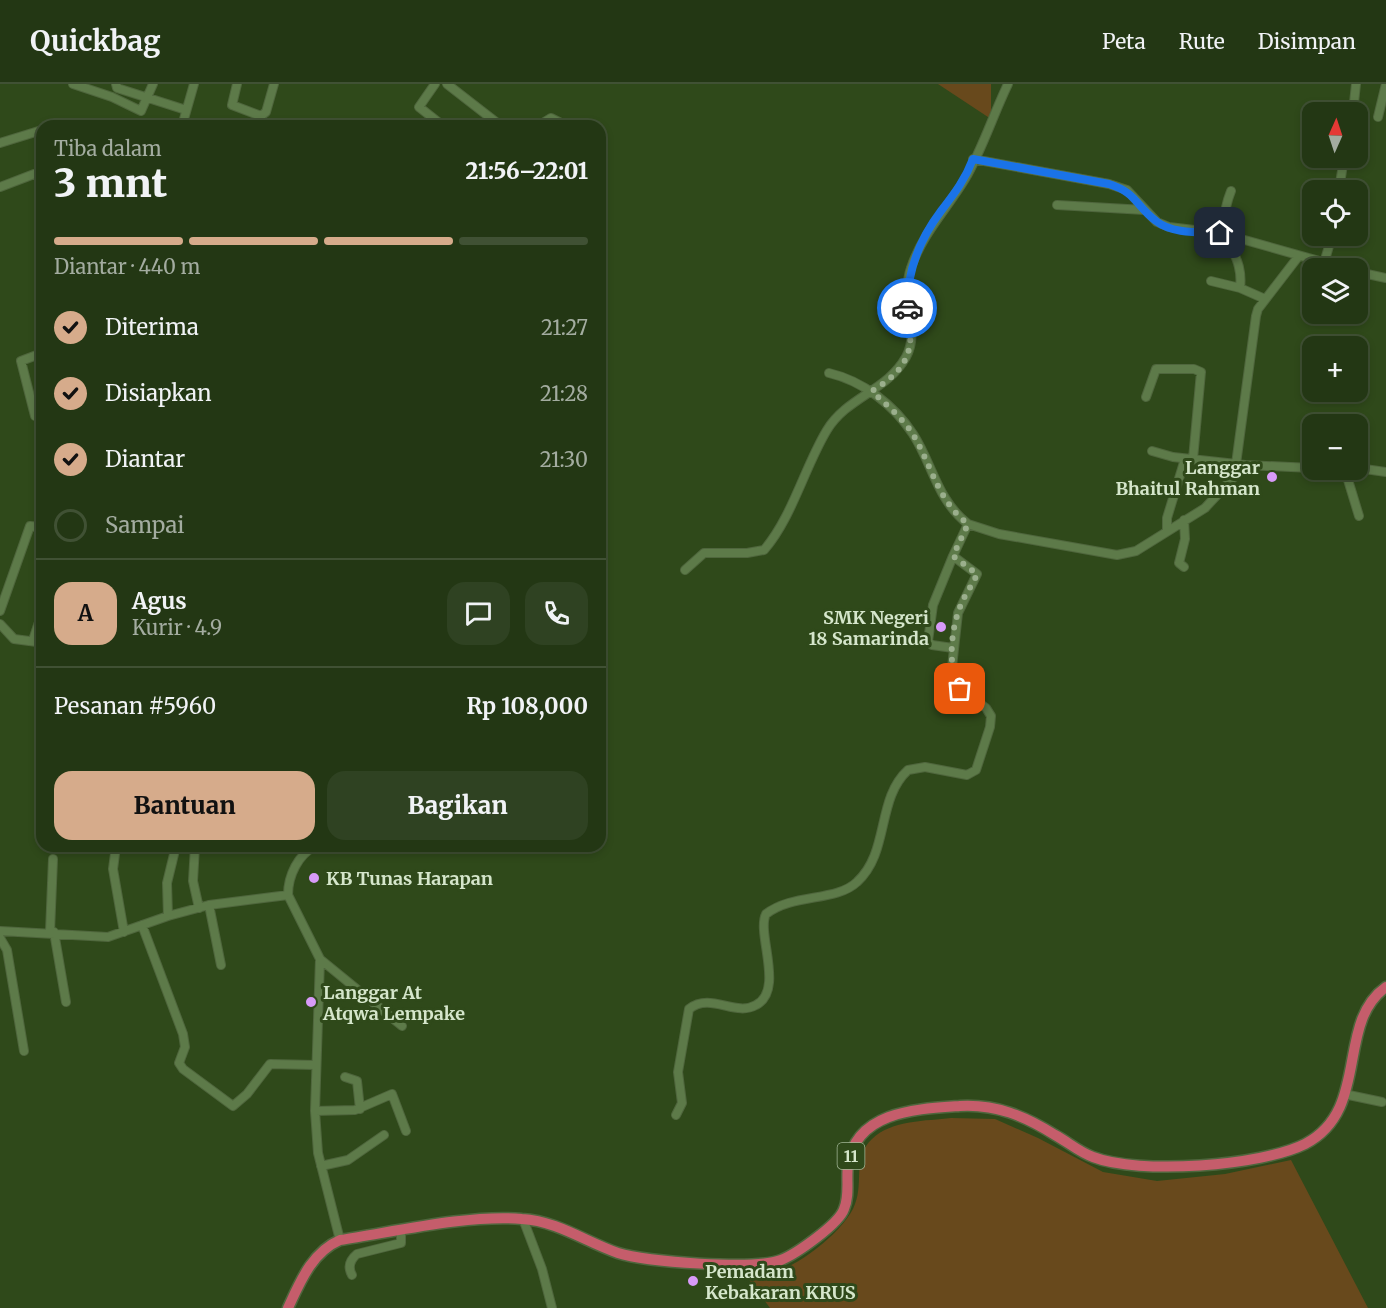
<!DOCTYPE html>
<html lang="id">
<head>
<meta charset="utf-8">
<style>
  :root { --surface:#233714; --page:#2f4222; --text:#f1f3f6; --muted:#a3aca0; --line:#405134; --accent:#d6ab8b }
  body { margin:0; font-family:Merriweather,serif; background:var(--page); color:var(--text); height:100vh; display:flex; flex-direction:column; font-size:22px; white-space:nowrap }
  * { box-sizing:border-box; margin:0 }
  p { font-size:20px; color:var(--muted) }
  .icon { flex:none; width:33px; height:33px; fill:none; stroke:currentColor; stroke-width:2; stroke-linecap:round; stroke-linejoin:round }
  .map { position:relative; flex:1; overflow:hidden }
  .details { position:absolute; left:36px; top:36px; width:570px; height:732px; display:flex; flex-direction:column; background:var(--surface); border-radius:18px; box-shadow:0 3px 9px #0003,0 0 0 2px var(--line) }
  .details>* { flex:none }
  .needle { width:39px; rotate:3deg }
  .buttons { position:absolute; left:1302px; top:18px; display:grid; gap:12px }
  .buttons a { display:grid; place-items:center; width:66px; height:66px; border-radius:12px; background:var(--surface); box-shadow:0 3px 9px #0003,0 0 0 2px var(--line); font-size:30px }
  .pin { position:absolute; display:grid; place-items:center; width:51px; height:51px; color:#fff; margin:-26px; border-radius:12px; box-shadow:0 3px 9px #0006 }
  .courier { position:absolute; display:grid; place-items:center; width:60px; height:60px; margin:-30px; border:4px solid #1a73e8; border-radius:50%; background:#fff; color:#222; box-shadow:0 2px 8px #0007 }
  .summary em { font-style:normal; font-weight:800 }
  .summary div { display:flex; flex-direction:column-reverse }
  .summary { display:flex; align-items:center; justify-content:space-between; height:102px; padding:0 18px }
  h1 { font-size:39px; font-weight:800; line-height:45px }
  .bar { display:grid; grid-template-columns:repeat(4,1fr); gap:9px 6px; align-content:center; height:72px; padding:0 18px }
  .bar i { height:8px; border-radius:4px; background:var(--line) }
  .bar .current { background:var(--accent) }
  .bar p { grid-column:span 4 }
  .line { display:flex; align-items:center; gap:15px; padding:0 18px; border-top:2px solid var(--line) }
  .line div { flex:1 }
  .round { display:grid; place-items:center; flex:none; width:63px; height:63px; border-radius:18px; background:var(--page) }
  ol { padding:0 18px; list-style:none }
  li { display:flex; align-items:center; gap:18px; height:66px }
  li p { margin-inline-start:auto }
  li .icon { padding:6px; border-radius:50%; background:var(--accent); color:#111; stroke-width:4 }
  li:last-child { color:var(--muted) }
  li i { width:33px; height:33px; border:3px solid var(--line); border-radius:50% }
  .button { display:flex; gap:12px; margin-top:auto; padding:12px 18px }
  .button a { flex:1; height:69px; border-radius:18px; background:var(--accent); color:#111; font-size:24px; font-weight:800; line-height:69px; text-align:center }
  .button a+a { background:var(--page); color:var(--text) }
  header { display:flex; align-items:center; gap:36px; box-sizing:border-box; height:84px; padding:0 30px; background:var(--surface); border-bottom:2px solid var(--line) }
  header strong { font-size:28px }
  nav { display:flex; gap:33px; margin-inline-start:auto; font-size:21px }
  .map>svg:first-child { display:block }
  .green { fill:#68491c }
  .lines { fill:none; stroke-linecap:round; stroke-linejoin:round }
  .minor-casing { stroke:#4f663d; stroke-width:10 }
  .highway-casing { stroke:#4f663d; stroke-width:13 }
  .minor { stroke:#5d7a49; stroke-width:8 }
  .highway { stroke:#c55d6b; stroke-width:10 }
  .done { stroke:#9baf8d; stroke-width:6; stroke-dasharray:0 10.8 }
  .route { stroke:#1a73e8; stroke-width:8 }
  .poi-dot { fill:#d89af8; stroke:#2f491a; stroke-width:2 }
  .labels { text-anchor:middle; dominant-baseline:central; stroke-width:6; stroke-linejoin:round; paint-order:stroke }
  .shield { fill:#2f491a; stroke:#a3b796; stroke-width:1.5 }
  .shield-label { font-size:16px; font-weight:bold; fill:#d5e6cb }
  .poi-label { font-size:18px; font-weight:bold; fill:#d5e6cb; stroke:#2f491a; text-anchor:start }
</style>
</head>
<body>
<header>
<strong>Quickbag</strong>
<nav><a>Peta</a><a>Rute</a><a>Disimpan</a></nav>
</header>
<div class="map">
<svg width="1386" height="1224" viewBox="0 0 1386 1224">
  <rect width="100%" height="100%" fill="#2f491a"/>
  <path class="green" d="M938,0H991V35Z
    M951,1034L995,1035L1038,1054L1103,1088L1157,1097L1225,1090L1291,1076L1368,1224H770L744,1189C754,1188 766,1189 776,1187C801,1181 847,1144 855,1120C864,1097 852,1074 872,1055C891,1036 927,1037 951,1034Z"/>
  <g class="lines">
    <defs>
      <path id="minor" d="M73,0L112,13L141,27L153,0
        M116,0L117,4L186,26
        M237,0L232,21L261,32L266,28L274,0
        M435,0L419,23L443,42
        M447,0L501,42
        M1353,28L1356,0
        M1378,33L1386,0
        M66,42H78
        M182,42L194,0
        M538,42L551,34L567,42
        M0,59L42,46
        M973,75L1109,100L1127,106L1157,138L1169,143L1220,149L1344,184
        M38,88L42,103
        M0,103L42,87
        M1339,106L1344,74
        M1231,107C1211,158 1245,164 1240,204
        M1057,121L1145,126
        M1324,179L1332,152
        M1358,188L1386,194
        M1211,197L1240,204L1265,215
        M829,289C863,297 894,321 913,350C933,381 937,416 968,440
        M1146,313L1156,285H1194L1201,288L1193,375
        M35,332L21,277L42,269
        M1152,367L1173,373L1236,380
        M1245,381L1312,384
        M1358,384L1386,388
        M1345,386L1359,432
        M1184,436L1185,455L1179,479L1184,483
        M1167,446V434L1185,375
        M685,486L704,469H747L764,466C792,434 805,382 827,346C847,313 887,307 906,273C921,246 900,214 911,184C922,150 947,125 965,95C982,66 993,31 1008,0
        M0,527L30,442L42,443
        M42,529L34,553L35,557L42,561
        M0,540L14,555L37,558
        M953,564L932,561L928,557L933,521L953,472
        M116,762L113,785L124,848
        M195,762L193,797L199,824
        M316,762C298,770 288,792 288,811L320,875L315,1027L318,1069L340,1156
        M209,821L221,881
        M168,832L167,799L176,762
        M142,841L183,950L185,963L179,979L183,985L233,1022L247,1010L270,980L315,981
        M0,847L108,853L168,832L209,821L288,811
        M50,848L53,775
        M54,848L66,918
        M0,854L7,866L24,967
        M320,875L402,942
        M345,993L357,997L360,1025
        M1344,1010L1382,1018
        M315,1027L355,1026L392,1010L406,1047
        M676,1031L682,1019L678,988L689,925C711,908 735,933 756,921C785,906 756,849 766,830C793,809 836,818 857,798C890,768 876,715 908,686L925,683L967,691L976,686L990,643L991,632L986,624L960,605L952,583L958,529L977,490L953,472L968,440L999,450L1117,471L1136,467L1205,424L1245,381L1236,380L1256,232L1258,225L1298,173
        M321,1082L348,1076L384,1051
        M523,1135L542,1185L552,1224
        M352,1191C347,1182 351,1175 357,1170L401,1159V1147"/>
      <path id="highway" d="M288,1224C300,1198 312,1168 340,1156C393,1148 470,1130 522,1135C557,1137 586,1158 618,1169C645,1178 755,1186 781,1176C796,1170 839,1140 844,1125C850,1111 846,1096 848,1081C856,1027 916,1025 960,1022C996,1020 1025,1032 1055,1051C1068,1058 1079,1068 1093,1073C1139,1091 1261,1082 1305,1060C1371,1026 1335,939 1386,903"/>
    </defs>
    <use href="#minor" class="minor-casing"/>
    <use href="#highway" class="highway-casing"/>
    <use href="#minor" class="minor"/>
    <use href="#highway" class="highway"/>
  </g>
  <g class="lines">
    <path class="done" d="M907,224C916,264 909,285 872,307C886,321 904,335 914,352C932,383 938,417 968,440L953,472L977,490C973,501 964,511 960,523C951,546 947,583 960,605"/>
    <path class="route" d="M907,224C907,189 919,156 941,127C954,110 965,96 973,75L1109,100C1137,109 1135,121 1156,137C1172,150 1200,148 1220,149"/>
  </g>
  <g class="poi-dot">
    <circle cx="1272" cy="393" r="6"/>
    <circle cx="941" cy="543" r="6"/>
    <circle cx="314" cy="794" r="6"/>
    <circle cx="311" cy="918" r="6"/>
    <circle cx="693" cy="1197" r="6"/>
  </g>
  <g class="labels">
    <rect class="shield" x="837.5" y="1059" width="27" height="26" rx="4.5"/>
    <g class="shield-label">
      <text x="851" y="1072">11</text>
    </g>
    <g class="poi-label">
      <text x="1260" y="383" text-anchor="end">Langgar<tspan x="1260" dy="21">Bhaitul Rahman</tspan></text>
      <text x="929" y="533" text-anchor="end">SMK Negeri<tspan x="929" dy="21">18 Samarinda</tspan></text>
      <text x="326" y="794">KB Tunas Harapan</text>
      <text x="323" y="908">Langgar At<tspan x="323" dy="21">Atqwa Lempake</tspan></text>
      <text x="705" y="1187">Pemadam<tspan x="705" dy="21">Kebakaran KRUS</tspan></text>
    </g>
  </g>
</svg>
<div class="buttons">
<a><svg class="needle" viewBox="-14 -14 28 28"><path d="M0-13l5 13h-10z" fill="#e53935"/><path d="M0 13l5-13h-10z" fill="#a3aca0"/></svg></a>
<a><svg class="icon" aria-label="locate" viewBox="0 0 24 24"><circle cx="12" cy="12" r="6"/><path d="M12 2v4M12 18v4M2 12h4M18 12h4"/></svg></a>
<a><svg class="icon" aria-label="layers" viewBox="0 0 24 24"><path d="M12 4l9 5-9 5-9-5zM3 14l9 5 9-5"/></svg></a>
<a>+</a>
<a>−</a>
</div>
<div class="pin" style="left:960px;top:605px;background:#ea580c"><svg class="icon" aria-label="bag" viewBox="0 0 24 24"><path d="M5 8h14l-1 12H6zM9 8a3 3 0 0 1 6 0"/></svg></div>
<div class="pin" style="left:1220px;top:149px;background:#1f2937"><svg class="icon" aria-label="home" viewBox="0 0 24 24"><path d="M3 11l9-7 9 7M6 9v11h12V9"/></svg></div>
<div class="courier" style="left:907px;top:224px"><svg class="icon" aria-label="car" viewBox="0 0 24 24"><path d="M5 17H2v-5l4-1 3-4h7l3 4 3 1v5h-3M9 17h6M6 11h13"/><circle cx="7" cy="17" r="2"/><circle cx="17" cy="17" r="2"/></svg></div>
<section class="details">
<div class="summary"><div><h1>3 mnt</h1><p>Tiba dalam</p></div><em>21:56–22:01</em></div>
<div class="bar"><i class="current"></i><i class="current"></i><i class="current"></i><i></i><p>Diantar · 440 m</p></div>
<ol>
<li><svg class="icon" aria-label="check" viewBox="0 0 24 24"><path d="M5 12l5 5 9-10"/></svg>Diterima<p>21:27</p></li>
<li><svg class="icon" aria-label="check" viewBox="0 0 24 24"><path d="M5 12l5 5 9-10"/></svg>Disiapkan<p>21:28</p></li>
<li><svg class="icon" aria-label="check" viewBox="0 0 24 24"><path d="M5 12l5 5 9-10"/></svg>Diantar<p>21:30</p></li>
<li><i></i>Sampai</li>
</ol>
<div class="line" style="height:108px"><b class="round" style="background:var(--accent);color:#111">A</b><div><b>Agus</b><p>Kurir · 4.9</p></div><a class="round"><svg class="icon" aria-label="chat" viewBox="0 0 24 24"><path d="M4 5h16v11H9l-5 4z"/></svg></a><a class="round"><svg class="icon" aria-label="phone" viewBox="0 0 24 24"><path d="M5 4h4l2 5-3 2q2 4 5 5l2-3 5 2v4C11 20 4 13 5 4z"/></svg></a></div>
<div class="line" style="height:78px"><div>Pesanan #5960</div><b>Rp 108,000</b></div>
<div class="button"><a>Bantuan</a><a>Bagikan</a></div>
</section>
</div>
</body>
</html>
